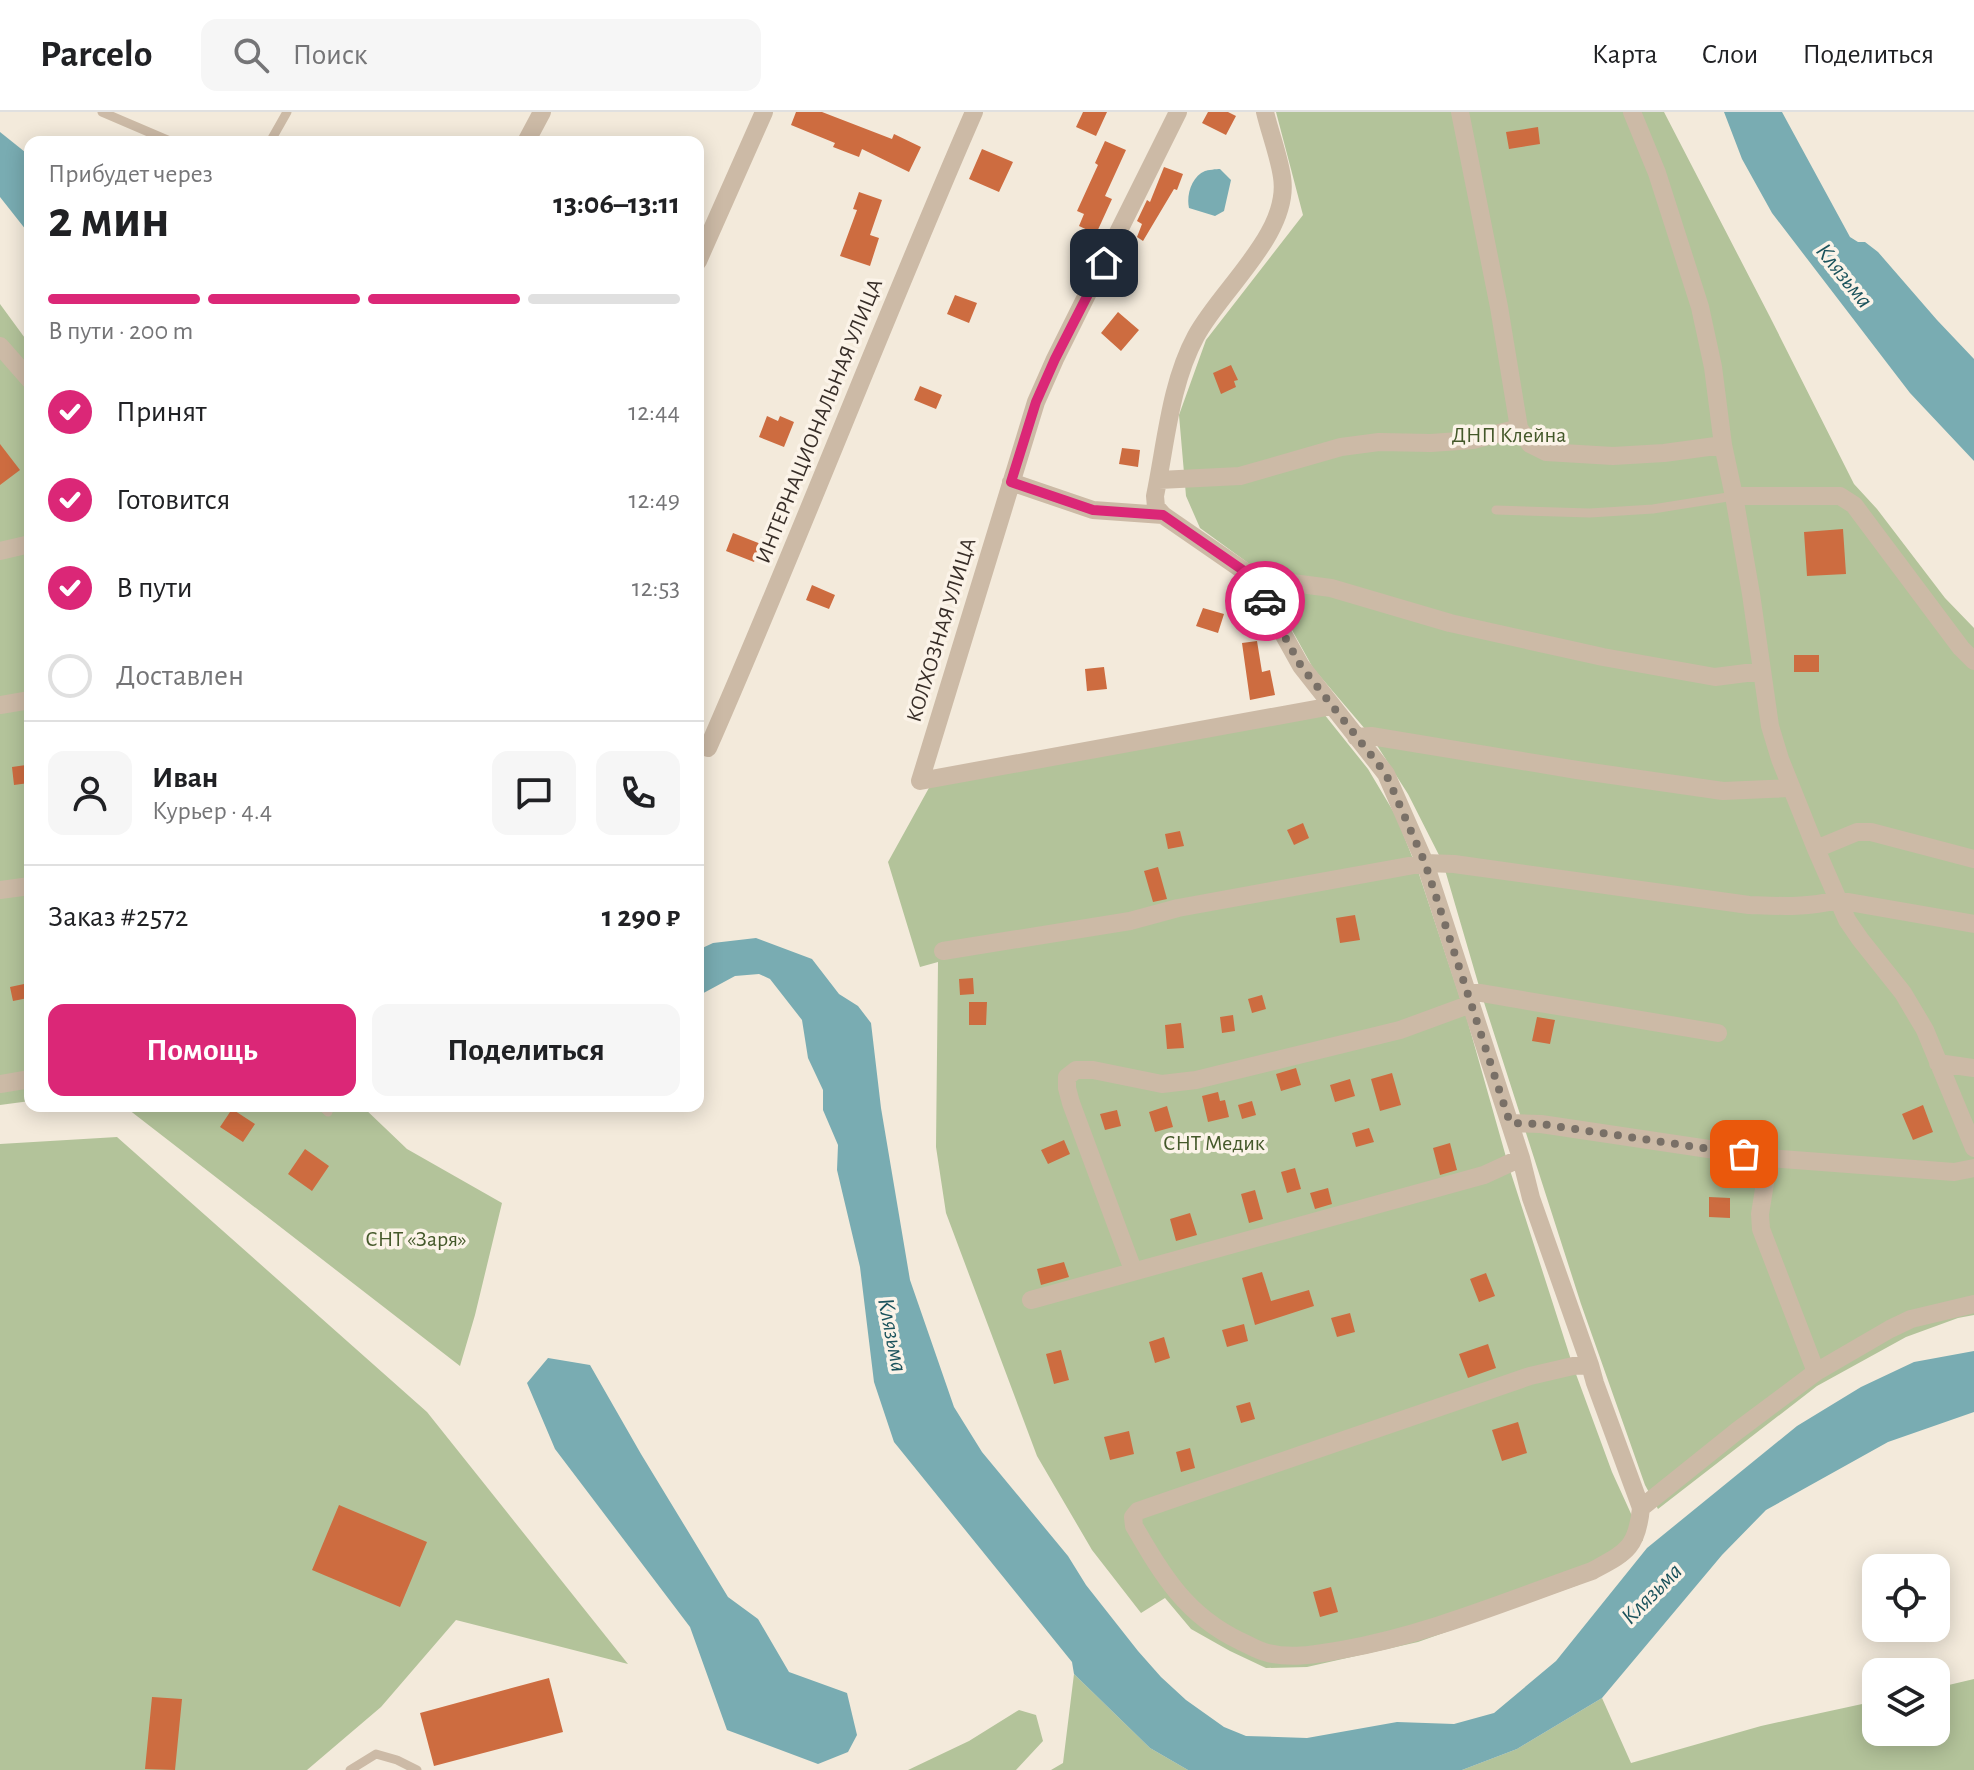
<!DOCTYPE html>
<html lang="ru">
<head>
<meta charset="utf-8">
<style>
  :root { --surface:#fff; --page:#f6f6f6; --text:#202124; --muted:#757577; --line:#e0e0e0; --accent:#db2777 }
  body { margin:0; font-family:"Alegreya Sans",sans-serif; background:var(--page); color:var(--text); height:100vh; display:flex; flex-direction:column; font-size:30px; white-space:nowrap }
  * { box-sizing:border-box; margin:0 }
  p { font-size:26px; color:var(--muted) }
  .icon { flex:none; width:44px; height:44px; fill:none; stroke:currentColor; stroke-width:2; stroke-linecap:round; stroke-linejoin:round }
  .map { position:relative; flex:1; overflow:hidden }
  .side { position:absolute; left:24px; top:24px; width:680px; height:976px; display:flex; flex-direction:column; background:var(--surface); border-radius:16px; box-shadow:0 4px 20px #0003 }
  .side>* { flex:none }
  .tools { position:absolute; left:1862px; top:1442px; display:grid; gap:16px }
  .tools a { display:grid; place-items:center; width:88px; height:88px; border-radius:16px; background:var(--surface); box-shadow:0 4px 20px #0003; font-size:40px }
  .pin { position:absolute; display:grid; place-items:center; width:68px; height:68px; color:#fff; margin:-34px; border-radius:16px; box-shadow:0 4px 12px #0006 }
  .courier { position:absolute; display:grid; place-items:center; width:80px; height:80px; margin:-40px; border:6px solid #db2777; border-radius:50%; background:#fff; color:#222; box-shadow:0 2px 10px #0007 }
  .summary em { font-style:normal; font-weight:700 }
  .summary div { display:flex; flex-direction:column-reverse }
  .summary { display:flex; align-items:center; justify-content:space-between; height:136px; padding:0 24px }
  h1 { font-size:52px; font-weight:700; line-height:60px }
  .bar { display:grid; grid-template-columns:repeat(4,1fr); gap:12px 8px; align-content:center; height:96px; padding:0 24px }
  .bar i { height:10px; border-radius:6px; background:var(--line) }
  .bar .current { background:var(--accent) }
  .bar p { grid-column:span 4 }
  .line { display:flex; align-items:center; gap:20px; padding:0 24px; border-top:2px solid var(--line) }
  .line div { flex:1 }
  .round { display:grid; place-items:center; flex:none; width:84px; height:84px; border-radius:16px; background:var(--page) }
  ol { padding:0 24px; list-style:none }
  li { display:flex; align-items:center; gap:24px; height:88px }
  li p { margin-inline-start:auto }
  li .icon { padding:8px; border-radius:50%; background:var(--accent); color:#fff; stroke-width:4 }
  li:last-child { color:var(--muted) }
  li i { width:44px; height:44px; border:4px solid var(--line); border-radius:50% }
  .button { display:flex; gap:16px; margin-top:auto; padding:16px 24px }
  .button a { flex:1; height:92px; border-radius:16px; background:var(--accent); color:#fff; font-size:32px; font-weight:700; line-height:92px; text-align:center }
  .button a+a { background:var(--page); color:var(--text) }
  header { display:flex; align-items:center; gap:48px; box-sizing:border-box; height:112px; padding:0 40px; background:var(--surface); border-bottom:2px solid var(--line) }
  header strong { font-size:38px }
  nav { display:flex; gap:44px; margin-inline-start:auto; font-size:28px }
  .search { width:560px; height:72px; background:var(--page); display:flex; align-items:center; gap:20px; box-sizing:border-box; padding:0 28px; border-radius:16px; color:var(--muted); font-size:30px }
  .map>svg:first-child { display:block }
  .green { fill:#b3c39a }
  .water { fill:#79acb2 }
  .building { fill:#cd6c40 }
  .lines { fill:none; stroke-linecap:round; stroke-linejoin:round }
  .lane { stroke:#ccbaa6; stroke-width:9 }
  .street { stroke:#ccbaa6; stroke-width:18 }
  .done { stroke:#797067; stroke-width:8; stroke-dasharray:0 14.4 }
  .route { stroke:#db2777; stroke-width:10 }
  .labels { text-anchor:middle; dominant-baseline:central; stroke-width:7; stroke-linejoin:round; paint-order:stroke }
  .street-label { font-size:22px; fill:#382e28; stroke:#fbf3e8 }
  .park-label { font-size:22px; fill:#44582a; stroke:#fbf3e8 }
  .water-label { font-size:24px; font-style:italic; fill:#1b535c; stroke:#fbf3e8 }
</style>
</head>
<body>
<header>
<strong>Parcelo</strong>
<div class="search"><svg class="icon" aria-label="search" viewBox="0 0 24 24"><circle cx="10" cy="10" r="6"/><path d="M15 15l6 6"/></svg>Поиск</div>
<nav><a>Карта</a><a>Слои</a><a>Поделиться</a></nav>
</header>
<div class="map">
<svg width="1974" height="1658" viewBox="0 0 1974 1658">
  <rect width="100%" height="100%" fill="#f3eadb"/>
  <path class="green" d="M1276,0H1664L1769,203L1854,372L1877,397L1945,486L1974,516V1203L1958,1206L1906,1225L1817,1274L1658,1397L1645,1373L1581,1192L1481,881L1443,751L1408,682L1371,624L1313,556L1277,491L1255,456L1200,416L1186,384L1179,303L1206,228L1303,103Z
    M0,192L30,233V989L0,993Z
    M1324,602L1368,657L1396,704L1419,762L1467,907L1508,1052L1573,1254L1612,1360L1643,1428L1626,1449L1578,1473L1418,1530L1307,1555L1266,1556L1230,1539L1191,1517L1165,1486L1141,1501L1092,1438L1037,1344L946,1101L936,1035L938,850L920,855L888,750L930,674Z
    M124,994H362L407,1037L502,1091L475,1203L460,1254Z
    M117,1025L427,1300L628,1552L456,1508L381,1595L307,1658H0V1032Z
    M1074,1562L1150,1636L1188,1658H1051L1063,1651Z
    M1974,1567V1658H1462L1517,1637L1602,1586L1631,1651L1761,1614L1876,1589V1620H1936V1576Z
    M1019,1598L1036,1603L1043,1629L1016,1658H908L969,1629Z"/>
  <path class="water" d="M1724,0H1782L1850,125L1858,130H1865L1878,140L1937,208L1974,247V349L1910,281L1772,101L1742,47Z
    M0,20L30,44V123L0,85Z
    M1220,57L1231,68L1224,99L1215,104L1189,96C1186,83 1192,64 1205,59C1207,58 1217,57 1220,57Z
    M756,826L812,847L839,882L858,894L871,911L881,996L910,1168L954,1295L982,1340L1068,1444L1086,1473L1138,1539L1161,1565L1186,1588L1224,1615L1246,1624L1307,1626L1397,1610L1454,1612L1494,1601L1556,1549L1647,1436L1797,1314L1861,1275L1914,1250L1974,1239V1300L1888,1330L1766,1398L1722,1443L1602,1586L1517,1637L1462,1658H1188L1150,1636L1074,1562L1072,1550L894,1330L874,1270L860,1155L837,1058L838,1033L823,998V978L808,946L802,908L770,867L759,862L735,864L698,884V838L713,831Z
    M548,1246L590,1253L641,1342L728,1485L758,1507L789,1560L847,1581L857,1623L848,1640L818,1652L727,1618L690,1515L555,1337L527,1271Z"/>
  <path class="building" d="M796,0H822L892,27L894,22L921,35L909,60L862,37L859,45L833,35L835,31L791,13Z
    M1083,0H1107L1096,24L1076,15Z
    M1208,0H1228L1236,4L1226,23L1202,11Z
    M1538,15L1540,32L1509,37L1506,20Z
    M1105,29L1126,38L1105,84L1112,87L1096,122L1079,114L1084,102L1077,99L1098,53L1095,51Z
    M982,37L1013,50L999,80L969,67Z
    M1164,55L1183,62L1177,78L1174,77L1143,129L1137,125L1142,112L1137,109L1147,88L1150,90Z
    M859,80L882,88L870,123L879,126L870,154L840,144L857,98L853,97Z
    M955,183L977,191L969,211L947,202Z
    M1118,200L1139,218L1121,239L1101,221Z
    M1231,253L1238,268L1234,269L1236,275L1221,282L1213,261Z
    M920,274L942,283L936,297L914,288Z
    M767,304L778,309L780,304L794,310L784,335L759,325Z
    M0,332L20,358L0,373Z
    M1122,336L1140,338L1138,355L1119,352Z
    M1843,417L1846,462L1807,464L1804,420Z
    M733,421L761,432L754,450L726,439Z
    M812,473L835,483L829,497L806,488Z
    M1203,496L1224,502L1218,521L1196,514Z
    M1257,529L1262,560L1270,558L1275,583L1250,588L1242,531Z
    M1794,543H1819V560H1794Z
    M1104,555L1107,577L1087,579L1085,557Z
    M26,653L29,671L14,673L12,655Z
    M1303,711L1309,726L1294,733L1287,718Z
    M1180,719L1184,734L1168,737L1165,722Z
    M1158,755L1167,787L1153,790L1144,759Z
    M1355,803L1360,828L1340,831L1336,806Z
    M973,866L974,882L960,883L959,867Z
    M24,872L28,886L13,889L10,875Z
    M1262,883L1266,897L1252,901L1248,887Z
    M969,890H987L986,913H969Z
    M1233,903L1235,919L1222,921L1220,905Z
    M1537,905L1555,908L1550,932L1532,929Z
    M1181,911L1184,936L1167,937L1165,913Z
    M1296,956L1301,973L1281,979L1276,962Z
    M1392,961L1401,993L1380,999L1371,967Z
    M1350,967L1355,984L1335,990L1330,973Z
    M1218,980L1220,989L1225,988L1229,1005L1208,1010L1202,984Z
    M1252,989L1256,1003L1242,1007L1238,993Z
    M1923,993L1933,1020L1913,1028L1902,1002Z
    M1167,994L1173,1015L1155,1020L1149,1000Z
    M232,997L255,1012L243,1030L220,1015Z
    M1117,998L1121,1014L1105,1018L1100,1002Z
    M1369,1016L1374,1030L1356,1035L1352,1021Z
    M1064,1028L1070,1042L1048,1052L1041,1038Z
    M1450,1031L1457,1058L1440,1063L1433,1036Z
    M305,1037L329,1054L312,1079L288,1062Z
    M1295,1056L1301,1077L1287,1081L1281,1060Z
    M1328,1076L1332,1092L1315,1097L1310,1081Z
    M1255,1078L1263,1107L1249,1111L1241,1082Z
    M1709,1085L1730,1086V1106L1709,1105Z
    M1190,1101L1197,1123L1176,1129L1170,1107Z
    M1064,1150L1069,1165L1041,1173L1037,1157Z
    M1262,1160L1271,1189L1309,1178L1314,1194L1255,1213L1242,1166Z
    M1486,1161L1495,1184L1479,1190L1470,1167Z
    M1350,1201L1355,1220L1337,1225L1331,1206Z
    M1244,1212L1248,1229L1227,1235L1222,1218Z
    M1164,1225L1170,1246L1155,1251L1149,1230Z
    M1488,1232L1496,1256L1468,1266L1459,1242Z
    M1061,1238L1069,1268L1054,1272L1046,1242Z
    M1250,1290L1255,1307L1241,1311L1236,1294Z
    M1518,1310L1527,1341L1502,1349L1492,1318Z
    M1129,1319L1134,1342L1110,1348L1104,1325Z
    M1190,1336L1195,1356L1181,1360L1176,1340Z
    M339,1393L427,1430L400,1495L312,1458Z
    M1331,1475L1338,1500L1320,1505L1313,1480Z
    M549,1566L563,1620L434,1654L420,1601Z
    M152,1585L182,1587L175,1658L145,1657Z"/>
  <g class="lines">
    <path class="lane" d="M102,0L172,30
      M270,30L287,0
      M1496,398L1590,401L1653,397L1734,384
      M322,994L328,1000
      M350,1658L376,1642L397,1648L417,1658"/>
    <path class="street" d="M1178,0L1055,247L1036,290L920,669L1332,594
      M1265,0C1270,21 1279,44 1282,65C1291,121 1221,177 1196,224C1170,272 1166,331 1155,384L1156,395L1163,403L1247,461L1271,500L1301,554L1386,662L1425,751L1521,1046L1531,1086L1590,1253L1595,1271L1641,1396C1637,1437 1625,1441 1592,1459C1509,1488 1427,1523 1341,1538C1316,1542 1293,1547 1268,1541C1258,1539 1249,1533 1240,1529C1186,1503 1163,1464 1134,1414L1133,1405L1138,1399L1530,1264L1573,1254L1590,1253
      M1460,0L1499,195L1519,316L1530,332L1546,340L1613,344L1664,341L1723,333
      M1632,0L1657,61L1700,195L1713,255L1723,333L1734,384L1751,482L1770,614L1780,647L1816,737L1847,808L1860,827L1903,881L1925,918L1974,1036
      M526,30L542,0
      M698,149L764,0
      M0,234L30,268
      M1159,368L1240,364L1341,335L1379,330L1431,331L1473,328L1519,316
      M1011,370L1093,398L1163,403
      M1734,384H1840L1854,393L1961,536L1974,549
      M0,439L30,432
      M1257,475L1277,469L1331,476L1450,511L1603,545L1715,565L1762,559
      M0,593L30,588
      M1356,625L1371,624L1577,658L1723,679L1791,676
      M708,636C800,426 882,211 974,0
      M1816,737L1857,720H1871L1974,747
      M0,778L30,774
      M943,839L1130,809L1178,796L1425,751L1454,752L1749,793C1779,794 1807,796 1837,788L1974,812
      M1468,881H1481L1718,921
      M1938,951L1974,956
      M0,972L30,967
      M1510,1011L1541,1012L1769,1046L1954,1060L1974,1056
      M1769,1046L1760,1102L1761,1117L1816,1260
      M1133,1158L1071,991L1067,976V965L1076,958H1093L1162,972L1196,968L1400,918L1471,892
      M1031,1188L1484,1063L1521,1046
      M1641,1396L1737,1319L1816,1260L1890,1217L1911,1207L1974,1192"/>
  </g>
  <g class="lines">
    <path class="done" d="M1265,489L1301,554L1386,662L1425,751L1510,1011L1541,1012L1744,1042"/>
    <path class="route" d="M1104,151L1055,247L1036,290L1011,370L1093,398L1163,403L1247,461L1265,489"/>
  </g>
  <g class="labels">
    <g class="street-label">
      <text transform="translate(819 309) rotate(-68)">ИНТЕРНАЦИОНАЛЬНАЯ УЛИЦА</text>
      <text transform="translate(941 518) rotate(-73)">КОЛХОЗНАЯ УЛИЦА</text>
    </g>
    <g class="park-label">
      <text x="1509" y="323">ДНП Клейна</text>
      <text x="1214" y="1031">СНТ Медик</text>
      <text x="416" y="1127">СНТ «Заря»</text>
    </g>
    <g class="water-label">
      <text transform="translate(1844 164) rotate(51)">Клязьма</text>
      <text transform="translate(892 1223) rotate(79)">Клязьма</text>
      <text transform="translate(1652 1482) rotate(-45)">Клязьма</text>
    </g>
  </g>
</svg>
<div class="tools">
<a><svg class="icon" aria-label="locate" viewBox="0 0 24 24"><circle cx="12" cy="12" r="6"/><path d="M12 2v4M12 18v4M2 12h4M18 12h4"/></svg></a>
<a><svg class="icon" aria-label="layers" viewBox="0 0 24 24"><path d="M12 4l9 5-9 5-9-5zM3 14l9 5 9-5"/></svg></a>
</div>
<div class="pin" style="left:1744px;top:1042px;background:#ea580c"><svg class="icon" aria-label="bag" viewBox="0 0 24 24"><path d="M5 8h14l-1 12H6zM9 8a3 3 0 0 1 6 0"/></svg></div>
<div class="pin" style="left:1104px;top:151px;background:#1f2937"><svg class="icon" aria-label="home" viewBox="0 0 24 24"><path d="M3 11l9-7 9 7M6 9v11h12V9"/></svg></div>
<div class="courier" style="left:1265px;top:489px"><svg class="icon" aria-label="car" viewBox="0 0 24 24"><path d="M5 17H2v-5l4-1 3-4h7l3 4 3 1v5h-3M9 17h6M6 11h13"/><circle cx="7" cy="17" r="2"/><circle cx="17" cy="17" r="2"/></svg></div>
<section class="side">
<div class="summary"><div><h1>2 мин</h1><p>Прибудет через</p></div><em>13:06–13:11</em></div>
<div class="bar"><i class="current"></i><i class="current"></i><i class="current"></i><i></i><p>В пути · 200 m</p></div>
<ol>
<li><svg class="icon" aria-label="check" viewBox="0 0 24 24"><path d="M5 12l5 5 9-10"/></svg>Принят<p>12:44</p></li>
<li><svg class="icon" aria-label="check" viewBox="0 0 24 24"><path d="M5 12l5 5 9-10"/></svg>Готовится<p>12:49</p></li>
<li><svg class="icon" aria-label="check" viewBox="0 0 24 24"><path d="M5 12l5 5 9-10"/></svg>В пути<p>12:53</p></li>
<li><i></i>Доставлен</li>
</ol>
<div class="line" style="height:144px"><a class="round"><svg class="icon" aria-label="person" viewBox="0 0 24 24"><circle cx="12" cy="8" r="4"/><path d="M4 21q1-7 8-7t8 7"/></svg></a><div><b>Иван</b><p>Курьер · 4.4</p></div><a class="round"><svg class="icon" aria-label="chat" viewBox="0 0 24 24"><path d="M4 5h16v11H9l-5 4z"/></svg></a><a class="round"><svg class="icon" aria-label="phone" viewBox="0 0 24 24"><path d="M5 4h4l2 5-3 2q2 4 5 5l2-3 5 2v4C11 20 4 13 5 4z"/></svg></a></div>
<div class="line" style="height:104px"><div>Заказ #2572</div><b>1 290 ₽</b></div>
<div class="button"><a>Помощь</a><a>Поделиться</a></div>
</section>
</div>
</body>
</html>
